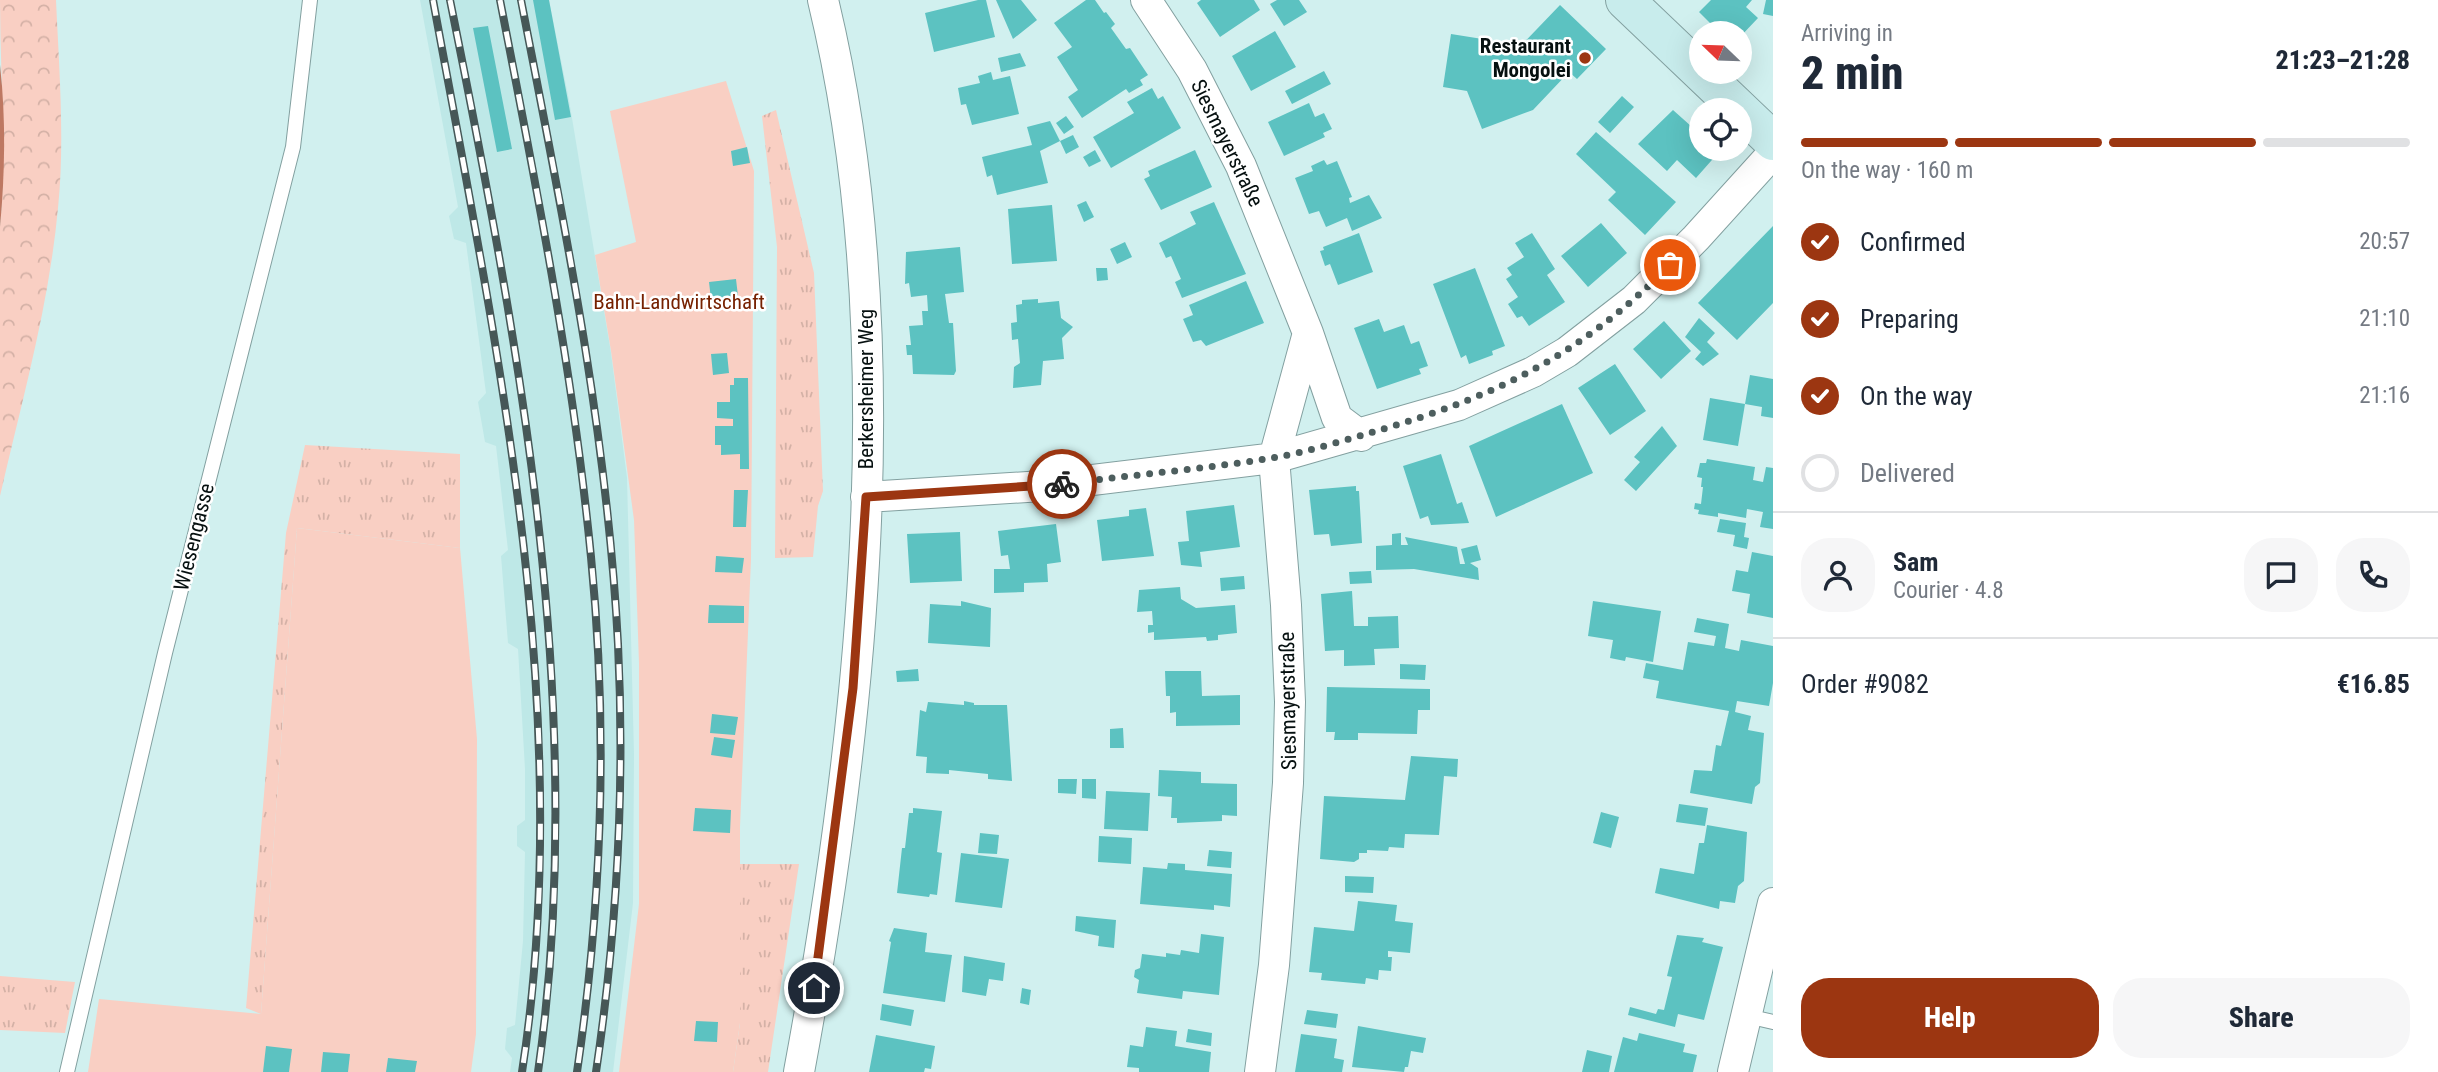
<!DOCTYPE html>
<html lang="en">
<head>
<meta charset="utf-8">
<style>
  :root { --surface:#fff; --page:#f6f6f7; --text:#1f2937; --muted:#747a83; --line:#e0e1e3; --accent:#9c3611 }
  body { margin:0; font-family:"Roboto Condensed",sans-serif; background:var(--page); color:var(--text); height:100vh; display:flex; flex-direction:column; font-size:26px; white-space:nowrap }
  * { box-sizing:border-box; margin:0 }
  p { font-size:23px; color:var(--muted) }
  .icon { flex:none; width:38px; height:38px; fill:none; stroke:currentColor; stroke-width:2; stroke-linecap:round; stroke-linejoin:round }
  .map { position:relative; flex:1; overflow:hidden }
  .side { display:flex; flex-direction:column; background:var(--surface); width:665px }
  .side>* { flex:none }
  .needle { width:46px; rotate:293deg }
  .buttons { position:absolute; left:1689px; top:21px; display:grid; gap:14px }
  .buttons a { display:grid; place-items:center; width:63px; height:63px; border-radius:50%; background:var(--surface); box-shadow:0 7px 28px #0002; font-size:35px }
  .pin { position:absolute; display:grid; place-items:center; width:60px; height:60px; color:#fff; margin:-30px; border:4px solid #fff; border-radius:50%; box-shadow:0 2px 7px #0007 }
  .courier { position:absolute; display:grid; place-items:center; width:70px; height:70px; margin:-35px; border:5px solid #9c3611; border-radius:50%; background:#fff; color:#222; box-shadow:0 2px 9px #0007 }
  .headline em { font-style:normal; font-weight:800 }
  .headline div { display:flex; flex-direction:column-reverse }
  .headline { display:flex; align-items:center; justify-content:space-between; height:119px; padding:0 28px }
  h1 { font-size:46px; font-weight:800; line-height:52px }
  .bar { display:grid; grid-template-columns:repeat(4,1fr); gap:10px 7px; align-content:center; height:84px; padding:0 28px }
  .bar i { height:9px; border-radius:5px; background:var(--line) }
  .bar .on { background:var(--accent) }
  .bar p { grid-column:span 4 }
  .line { display:flex; align-items:center; gap:18px; padding:0 28px; border-top:2px solid var(--line) }
  .line div { flex:1 }
  .round { display:grid; place-items:center; flex:none; width:74px; height:74px; border-radius:28px; background:var(--page) }
  ol { padding:0 28px; list-style:none }
  li { display:flex; align-items:center; gap:21px; height:77px }
  li p { margin-inline-start:auto }
  li .icon { padding:7px; border-radius:50%; background:var(--accent); color:#fff; stroke-width:4 }
  li:last-child { color:var(--muted) }
  li i { width:38px; height:38px; border:4px solid var(--line); border-radius:50% }
  .action { display:flex; gap:14px; margin-top:auto; padding:14px 28px }
  .action a { flex:1; height:80px; border-radius:28px; background:var(--accent); color:#fff; font-size:28px; font-weight:800; line-height:80px; text-align:center }
  .action a+a { background:var(--page); color:var(--text) }
  main { display:flex; flex:1; min-height:0 }
  .map>svg:first-child { display:block }
  .built { fill:#bee8e7 }
  .grass { fill:url(#grass-tufts) }
  .forest { fill:url(#forest-crowns) }
  .green { fill:#f9cfc3 }
  .water { fill:#be7862 }
  .building { fill:#5cc2c1 }
  .lines { fill:none; stroke-linecap:round; stroke-linejoin:round }
  .lane-casing { stroke:#83a0a0; stroke-width:16 }
  .street-casing { stroke:#83a0a0; stroke-width:32 }
  .secondary-casing { stroke:#83a0a0; stroke-width:40 }
  .lane { stroke:#fff; stroke-width:14 }
  .street { stroke:#fff; stroke-width:30 }
  .secondary { stroke:#c8ecec; stroke-width:38 }
  .rail-casing { stroke:#465757; stroke-width:8 }
  .rail { stroke:#fff; stroke-width:5; stroke-dasharray:16; stroke-linecap:butt }
  .done { stroke:#4d5e5e; stroke-width:7; stroke-dasharray:0 12.6 }
  .route { stroke:#9c3611; stroke-width:9 }
  .poi-dot { fill:#9c3611; stroke:#fff; stroke-width:2.5 }
  .labels { text-anchor:middle; dominant-baseline:central; stroke-width:5; stroke-linejoin:round; paint-order:stroke }
  .poi-label { font-size:21px; font-weight:bold; fill:#061010; stroke:#fff; text-anchor:end }
  .street-label { font-size:21px; fill:#061010; stroke:#fff }
  .park-label { font-size:21px; fill:#762100; stroke:#fff }
</style>
</head>
<body>
<main>
<div class="map">
<svg width="1773" height="1072" viewBox="0 0 1773 1072">
  <defs>
    <pattern id="grass-tufts" width="24" height="20" patternUnits="userSpaceOnUse" patternTransform="scale(1.75)"><rect width="24" height="20" fill="#f9cfc3"/><path d="M3 7l-1-3M5 7V3M7 7l1-3M15 17l-1-3M17 17v-4M19 17l1-3" fill="none" stroke="#d4b1a6"/></pattern>
    <pattern id="forest-crowns" width="20" height="18" patternUnits="userSpaceOnUse" patternTransform="scale(1.75)"><rect width="20" height="18" fill="#f9cfc3"/><path d="M2 6a3 3 0 1 1 6 0M12 15a3 3 0 1 1 6 0" fill="none" stroke="#d4b1a6"/></pattern>
  </defs>
  <rect width="100%" height="100%" fill="#d1f0ef"/>
  <path class="built" d="M420,0H549L569,100L611,353L627,478L634,754L633,903L613,1072H510L512,1058L505,1049L507,1028L515,1025L523,941L525,852L517,846V826L525,820V769L518,649L508,643L501,556L508,550L496,446L485,442L478,402L486,393L466,243L454,239L449,216L458,207Z"/>
  <path class="grass" d="M776,110L814,273L823,491L818,506L813,557L775,558L777,247L762,116Z
    M305,445L460,454V548L297,528L261,1014L246,1008L286,533Z
    M740,864H799L768,1072H733L740,1023Z
    M0,976L75,982L65,1033L0,1030Z"/>
  <path class="forest" d="M0,0H56C59,67 65,141 58,208C49,306 22,400 0,496V227C7,151 0,76 0,0Z"/>
  <path class="green" d="M726,81L754,171L751,559L740,827V1023L733,1072H619L639,904V663L634,520L611,351L595,255L636,242L610,111Z
    M297,528L460,548L477,739L476,1034L471,1072H88L99,999L261,1014Z"/>
  <path class="water" d="M0,65C6,119 5,173 0,227Z"/>
  <path class="building" d="M533,0H549L571,117L555,120Z
    M978,0H986L995,37L934,52L925,13Z
    M996,0H1021L1037,20L1013,39Z
    M1086,0H1095L1104,13L1106,12L1115,24L1111,28L1126,49L1130,48L1148,75L1140,80L1143,85L1129,93L1126,89L1082,118L1068,97L1078,90L1057,57L1072,47L1054,23Z
    M1201,0H1254L1260,10L1220,37L1197,3Z
    M1277,0H1299L1307,12L1284,26L1270,4Z
    M1711,0H1752L1746,7L1758,18L1740,37V33H1720L1699,12Z
    M1766,0H1773V16L1763,14Z
    M1560,5L1606,49L1577,79L1569,72L1533,110L1482,129L1467,91L1443,87L1451,34L1495,41L1494,50L1514,53Z
    M488,26L512,149L497,152L473,28Z
    M1275,31L1296,67L1251,91L1232,56Z
    M1020,53L1026,66L1001,72L998,58Z
    M1324,71L1331,84L1292,104L1285,91Z
    M991,72L993,80L1010,76L1019,114L972,125L966,104L961,105L958,88L980,83L978,76Z
    M1152,88L1158,99L1163,96L1181,128L1111,168L1093,137L1134,113L1127,102Z
    M1622,96L1634,107L1610,133L1598,122Z
    M1309,103L1315,117L1324,113L1332,129L1323,133L1325,137L1284,156L1268,122Z
    M1673,110L1701,135V149H1716L1719,152L1696,178L1677,160L1667,171L1638,144Z
    M1066,116L1074,127L1064,134L1056,123Z
    M1050,121L1060,141L1040,151L1048,183L997,195L992,175L987,177L982,157L1032,145L1027,127Z
    M1596,132L1676,202L1645,235L1608,200L1616,192L1576,154Z
    M1073,135L1079,147L1066,154L1060,141Z
    M747,147L750,163L733,166L731,151Z
    M1095,150L1101,161L1089,167L1083,157Z
    M1195,150L1212,187L1161,210L1144,179L1150,176L1148,171Z
    M1324,160L1327,165L1337,161L1352,197L1349,198L1350,203L1369,195L1382,218L1352,231L1347,218L1326,227L1319,211L1309,214L1295,178L1313,171L1311,166Z
    M1086,201L1094,217L1084,222L1077,205Z
    M1214,202L1246,274L1182,298L1175,282L1181,279L1171,256L1166,258L1159,243L1196,224L1190,212Z
    M1052,205L1057,261L1012,264L1008,209Z
    M1601,223L1627,253L1588,287L1561,256Z
    M1773,226V303L1737,340L1698,303Z
    M1359,233L1373,272L1338,285L1330,264L1325,266L1320,251L1324,250L1323,247Z
    M1532,233L1555,269L1547,275L1565,302L1529,326L1522,316L1517,318L1508,304L1518,297L1506,279L1512,275L1507,268L1524,257L1515,243Z
    M1125,242L1132,257L1117,264L1110,249Z
    M960,247L964,292L945,294L949,323H953L956,371L954,375L913,374L912,355H907L906,345H911L909,326L923,325L922,311H928L927,295L911,297L909,283L905,284L906,252Z
    M1096,268H1107L1108,280L1097,281Z
    M1475,268L1505,346L1492,351L1493,355L1469,364L1466,355L1461,358L1433,284Z
    M736,279L739,305L712,308L709,282Z
    M1246,281L1264,323L1206,346L1201,340L1193,342L1183,319L1193,315L1189,305Z
    M1038,299V303L1059,301L1061,318L1073,327L1062,338L1064,359L1043,361L1041,385L1013,388L1014,367L1020,363L1018,339L1012,340L1011,323L1017,322L1016,305L1022,304V300Z
    M1699,318L1715,333L1707,342L1719,354L1703,366L1695,359L1701,352L1685,337Z
    M1379,319L1384,332L1404,325L1411,344L1419,341L1428,366L1419,369L1421,374L1377,389L1354,328Z
    M1664,321L1691,351L1661,379L1633,349Z
    M727,353L729,373L713,375L711,354Z
    M1615,364L1646,411L1610,435L1578,388Z
    M1750,375L1773,379V418L1761,416L1762,407L1745,404Z
    M734,378H748L749,469H740V454L721,455V445H715V426H733V419L717,418V402H730V385H734Z
    M1710,398L1745,404L1738,446L1703,440Z
    M1562,404L1593,473L1496,517L1469,446Z
    M1662,426L1677,446L1636,491L1624,480L1640,462L1634,457Z
    M1441,454L1457,504L1462,502L1469,523L1431,525L1428,516L1420,519L1403,466Z
    M1707,459L1755,467L1753,480L1763,482L1766,467L1773,468V529L1760,527L1763,512L1747,509L1746,518L1718,513V517L1698,514L1699,510L1694,509L1695,503L1701,504L1703,487H1701L1702,478L1697,477L1700,463H1706Z
    M1356,486V491H1359L1362,543L1331,546L1329,534L1314,535L1309,490Z
    M734,490H748L746,527H733Z
    M1234,505L1240,547L1200,552L1202,567L1181,565L1178,542L1189,541L1186,511Z
    M1146,508L1154,556L1102,561L1097,520L1129,516V510Z
    M1720,519L1746,523L1744,537L1749,538L1747,549L1733,546L1735,535L1717,532Z
    M1056,524L1061,562L1047,564L1048,582L1024,583V592L994,593V569H1010L1008,555L1001,556L998,531Z
    M960,532L962,581L910,583L907,534Z
    M1401,533V545H1408L1405,537L1457,547L1460,564H1465L1461,549L1477,545L1481,560L1470,563L1478,568L1479,580L1414,569L1376,570V546L1392,545V534Z
    M1752,552L1773,556V618L1747,613L1750,594L1732,591L1736,570L1748,572Z
    M716,556L744,558L742,573L715,572Z
    M1371,571L1372,583L1350,584L1349,572Z
    M1244,576L1245,589L1221,591L1220,578Z
    M1180,587L1181,599L1196,608L1235,605L1237,633L1218,635V640L1207,641L1206,637L1154,640V632L1148,633V625H1153L1152,611L1137,612L1139,590Z
    M1352,591L1354,626H1368V617L1398,616L1399,648L1374,649L1375,665L1344,666V650L1325,651L1321,594Z
    M961,601L991,608L990,647L928,643L930,604L961,606Z
    M1593,601L1661,611L1653,662L1626,657L1625,661L1610,658L1613,640L1588,636Z
    M709,605L744,606V623H708Z
    M1697,618L1729,624L1725,648L1739,651L1741,640L1773,646V683L1769,706L1737,701L1735,712L1751,716L1748,730L1764,733L1760,783L1755,787L1752,804L1690,793L1694,770L1712,771L1716,745L1721,746L1729,711L1656,698L1659,681L1643,678L1646,663L1683,670L1688,642L1714,646L1716,636L1694,632Z
    M1400,664L1426,665L1425,680L1400,679Z
    M918,669L919,681L897,682L896,671Z
    M1165,671H1201L1202,696L1240,695V725L1176,726V712L1170,713V696H1166Z
    M1327,687L1430,689V710H1418L1417,734L1358,733V740H1334L1335,732H1326Z
    M964,701L974,703V705H1007L1012,781L988,779V774L949,770V774L926,773L927,757L916,756L920,710L926,712L928,702L964,705Z
    M712,714L738,717L735,735L710,733Z
    M1123,728L1124,748H1110V729Z
    M714,737L735,740L732,758L711,755Z
    M1411,756L1458,759L1457,777L1444,776L1439,835L1405,834L1404,848L1389,847L1388,851L1367,850V853H1359V859L1354,862L1320,859L1324,796L1405,800Z
    M1159,770L1201,772V783L1237,784V816L1222,815V821L1177,823V818H1171L1172,797L1158,796Z
    M1058,779H1077L1076,794L1058,793Z
    M1082,779H1096V799L1082,798Z
    M1106,791L1150,793L1148,831L1104,829Z
    M1679,804L1708,808L1705,826L1676,822Z
    M695,808L731,810L730,833L693,831Z
    M913,808L942,811L937,852L942,853L937,895L930,894L929,897L897,893L902,848H905L909,813H913Z
    M1601,812L1619,817L1611,848L1593,843Z
    M1707,825L1747,832L1744,881L1738,886L1735,903L1720,901L1719,909L1655,893L1660,868L1694,874L1699,843H1704Z
    M980,833L999,835L997,854L978,853Z
    M1099,836L1132,838L1131,864L1098,862Z
    M1209,850L1232,852L1231,868L1207,866Z
    M961,853L1009,859L1002,908L955,902Z
    M1168,863L1185,864V870L1232,874L1230,907L1214,905V910L1140,904L1143,867L1167,869Z
    M1345,876L1374,877L1373,893L1345,892Z
    M1358,901L1397,905L1395,921L1413,923L1410,953L1388,951V957H1392L1391,971L1379,970L1378,980L1366,978L1365,984L1321,980L1322,973L1309,972L1314,927L1354,931Z
    M1076,916L1116,920L1114,948L1098,946L1099,936L1075,931Z
    M894,928L927,933L925,952L952,955L945,1002L883,993L891,942L889,941Z
    M1201,934L1224,937L1219,995L1183,991L1182,999L1137,993L1139,980L1134,977L1135,970L1140,968L1142,954L1166,957V953L1180,955L1181,950L1199,953Z
    M1677,935L1704,938L1702,942L1723,947L1704,1020L1678,1014L1675,1027L1628,1015L1630,1007L1656,1014L1658,1009L1664,1010L1672,977L1667,976Z
    M964,956L1005,963L1003,981L989,979L986,996L962,992Z
    M1022,988L1031,990L1029,1005L1020,1003Z
    M882,1004L914,1010L911,1026L880,1020Z
    M1307,1010L1338,1014L1336,1028L1304,1024Z
    M696,1021L718,1022L717,1042L694,1041Z
    M1358,1026L1426,1038L1423,1053L1411,1051L1408,1067H1405L1404,1072L1352,1067Z
    M1146,1027L1177,1031L1175,1046L1211,1052L1209,1072H1139V1068L1127,1067L1130,1045L1143,1047Z
    M1188,1029L1212,1033L1211,1046L1186,1042Z
    M1639,1033L1685,1044L1683,1052L1697,1055L1693,1072H1614L1623,1037L1637,1041Z
    M1301,1034L1337,1039L1334,1058L1344,1060L1342,1072H1295Z
    M876,1035L935,1046L931,1069L925,1068L924,1072H869Z
    M266,1046L292,1049L289,1072H263Z
    M1587,1050L1612,1056L1609,1072H1582Z
    M323,1052L350,1054L348,1072H321Z
    M388,1058L417,1061L415,1072H386Z"/>
  <g class="lines">
    <defs>
      <path id="lane" d="M1747,1016L1773,1022
        M67,1072L165,653L293,147L310,0"/>
      <path id="street" d="M1146,0L1192,70L1241,166L1308,333L1274,458L1286,605L1290,702L1288,783L1274,965L1260,1072
        M1308,333L1337,418L1361,436
        M866,497L1043,486L1274,458L1459,405L1533,372L1567,352L1634,300L1696,238L1773,153
        M799,1072C862,732 905,339 823,0
        M1733,1072L1773,903"/>
      <path id="secondary" d="M1625,0L1773,141"/>
    </defs>
    <use href="#lane" class="lane-casing"/>
    <use href="#street" class="street-casing"/>
    <use href="#secondary" class="secondary-casing"/>
    <use href="#lane" class="lane"/>
    <use href="#street" class="street"/>
    <use href="#secondary" class="secondary"/>
    <defs>
      <path id="rail" d="M433,0C497,348 577,717 522,1072
        M450,0C520,347 589,718 538,1072
        M500,0C536,185 573,370 591,557C608,729 602,902 577,1072
        M521,0C562,212 607,428 618,644C625,787 617,930 596,1072"/>
    </defs>
    <use href="#rail" class="rail-casing"/>
    <use href="#rail" class="rail"/>
  </g>
  <g class="lines">
    <path class="done" d="M1062,484C1132,475 1203,469 1272,458C1308,452 1345,440 1380,430C1499,395 1582,354 1670,265"/>
    <path class="route" d="M814,988L853,688L866,497L1062,484"/>
  </g>
  <circle class="poi-dot" cx="1585" cy="58" r="7"/>
  <g class="labels">
    <g class="poi-label">
      <text x="1571" y="46">Restaurant<tspan x="1571" dy="24">Mongolei</tspan></text>
    </g>
    <g class="street-label">
      <text transform="translate(1227 143) rotate(64)">Siesmayerstraße</text>
      <text transform="translate(866 389) rotate(-90)">Berkersheimer Weg</text>
      <text transform="translate(194 537) rotate(-76)">Wiesengasse</text>
      <text transform="translate(1288 701) rotate(-91)">Siesmayerstraße</text>
    </g>
    <g class="park-label">
      <text x="679" y="302">Bahn-Landwirtschaft</text>
    </g>
  </g>
</svg>
<div class="buttons">
<a><svg class="needle" viewBox="-14 -14 28 28"><path d="M0-13l5 13h-10z" fill="#e53935"/><path d="M0 13l5-13h-10z" fill="#747a83"/></svg></a>
<a><svg class="icon" aria-label="locate" viewBox="0 0 24 24"><circle cx="12" cy="12" r="6"/><path d="M12 2v4M12 18v4M2 12h4M18 12h4"/></svg></a>
</div>
<div class="pin" style="left:1670px;top:265px;background:#ea580c"><svg class="icon" aria-label="bag" viewBox="0 0 24 24"><path d="M5 8h14l-1 12H6zM9 8a3 3 0 0 1 6 0"/></svg></div>
<div class="pin" style="left:814px;top:988px;background:#1f2937"><svg class="icon" aria-label="home" viewBox="0 0 24 24"><path d="M3 11l9-7 9 7M6 9v11h12V9"/></svg></div>
<div class="courier" style="left:1062px;top:484px"><svg class="icon" aria-label="bike" viewBox="0 0 24 24"><circle cx="6" cy="16" r="4"/><circle cx="18" cy="16" r="4"/><path d="M6 16l4-8h5l3 8M10 8l3 8H6M13 5h3"/></svg></div>
</div>
<section class="side">
<div class="headline"><div><h1>2 min</h1><p>Arriving in</p></div><em>21:23–21:28</em></div>
<div class="bar"><i class="on"></i><i class="on"></i><i class="on"></i><i></i><p>On the way · 160 m</p></div>
<ol>
<li><svg class="icon" aria-label="check" viewBox="0 0 24 24"><path d="M5 12l5 5 9-10"/></svg>Confirmed<p>20:57</p></li>
<li><svg class="icon" aria-label="check" viewBox="0 0 24 24"><path d="M5 12l5 5 9-10"/></svg>Preparing<p>21:10</p></li>
<li><svg class="icon" aria-label="check" viewBox="0 0 24 24"><path d="M5 12l5 5 9-10"/></svg>On the way<p>21:16</p></li>
<li><i></i>Delivered</li>
</ol>
<div class="line" style="height:126px"><a class="round"><svg class="icon" aria-label="person" viewBox="0 0 24 24"><circle cx="12" cy="8" r="4"/><path d="M4 21q1-7 8-7t8 7"/></svg></a><div><b>Sam</b><p>Courier · 4.8</p></div><a class="round"><svg class="icon" aria-label="chat" viewBox="0 0 24 24"><path d="M4 5h16v11H9l-5 4z"/></svg></a><a class="round"><svg class="icon" aria-label="phone" viewBox="0 0 24 24"><path d="M5 4h4l2 5-3 2q2 4 5 5l2-3 5 2v4C11 20 4 13 5 4z"/></svg></a></div>
<div class="line" style="height:91px"><div>Order #9082</div><b>€16.85</b></div>
<div class="action"><a>Help</a><a>Share</a></div>
</section>
</main>
</body>
</html>
